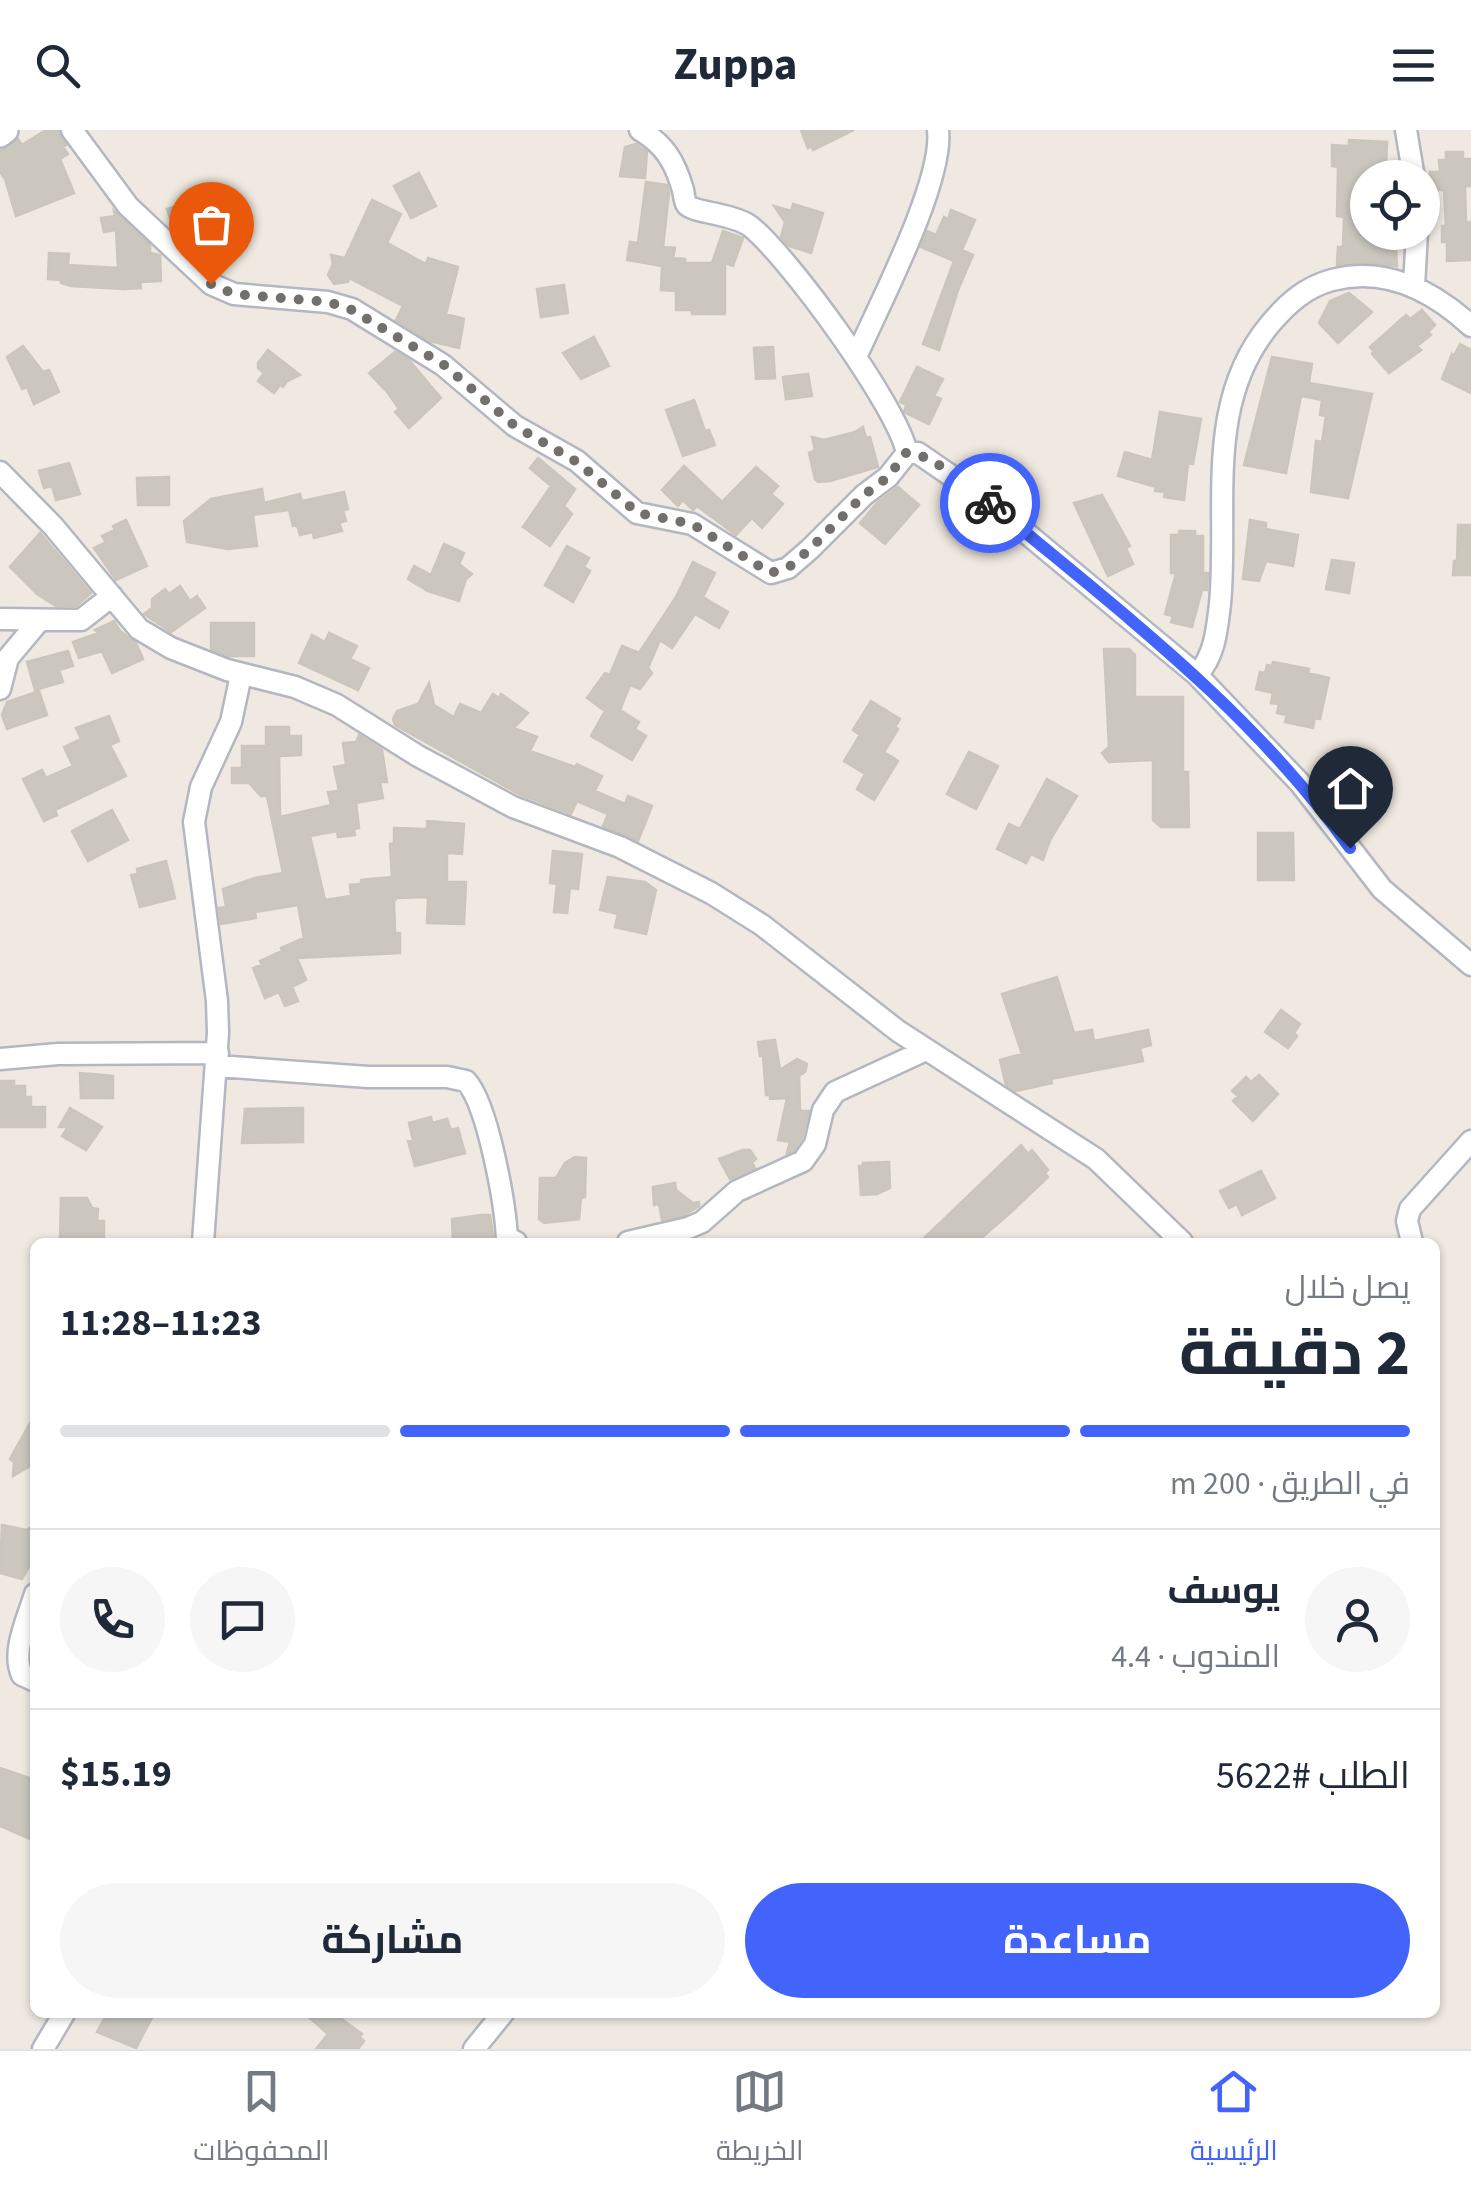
<!DOCTYPE html>
<html lang="ar">
<head>
<meta charset="utf-8">
<style>
  :root { --surface:#fff; --page:#f6f6f7; --text:#1f2937; --muted:#747a83; --line:#e0e1e3; --accent:#4264fb }
  body { margin:0; font-family:"Source Sans 3",Cairo,sans-serif; background:var(--page); color:var(--text); direction:rtl; height:100vh; display:flex; flex-direction:column; font-size:38px; white-space:nowrap }
  * { box-sizing:border-box; margin:0 }
  p { font-size:32px; color:var(--muted) }
  .icon { flex:none; width:55px; height:55px; fill:none; stroke:currentColor; stroke-width:2; stroke-linecap:round; stroke-linejoin:round }
  .map { position:relative; flex:1; overflow:hidden; direction:ltr }
  .side { position:absolute; left:30px; top:1108px; width:1410px; height:780px; display:flex; flex-direction:column; background:var(--surface); border-radius:15px; box-shadow:0 2px 8px #0004; direction:rtl }
  .side>* { flex:none }
  .fabs { position:absolute; left:1350px; top:30px; display:grid; gap:20px }
  .fabs a { display:grid; place-items:center; width:90px; height:90px; border-radius:50%; background:var(--surface); box-shadow:0 2px 8px #0004; font-size:50px }
  .pin { position:absolute; display:grid; place-items:center; width:85px; height:85px; color:#fff; margin:-102px -42px; border-radius:50% 50% 50% 0; rotate:-45deg; box-shadow:0 0 10px #0007 }
  .pin .icon { rotate:45deg }
  .courier { position:absolute; display:grid; place-items:center; width:100px; height:100px; margin:-50px; border:8px solid #4264fb; border-radius:50%; background:#fff; color:#222; box-shadow:0 2px 12px #0007 }
  .overview em { font-style:normal; font-weight:700 }
  .overview div { display:flex; flex-direction:column-reverse }
  .overview { display:flex; align-items:center; justify-content:space-between; height:170px; padding:0 30px }
  h1 { font-size:65px; font-weight:700; line-height:75px }
  .bar { display:grid; grid-template-columns:repeat(4,1fr); gap:15px 10px; align-content:center; height:120px; padding:0 30px }
  .bar i { height:12px; border-radius:8px; background:var(--line) }
  .bar .selected { background:var(--accent) }
  .bar p { grid-column:span 4 }
  .line { display:flex; align-items:center; gap:25px; padding:0 30px; border-top:2px solid var(--line) }
  .line div { flex:1 }
  .round { display:grid; place-items:center; flex:none; width:105px; height:105px; border-radius:52px; background:var(--page) }
  .cta { display:flex; gap:20px; margin-top:auto; padding:20px 30px }
  .cta a { flex:1; height:115px; border-radius:60px; background:var(--accent); color:#fff; font-size:40px; font-weight:700; line-height:115px; text-align:center }
  .cta a+a { background:var(--page); color:var(--text) }
  header { display:flex; justify-content:space-between; align-items:center; height:130px; padding:0 30px; background:var(--surface); font-size:45px; font-weight:700 }
  .tab-bar { display:flex; justify-content:space-around; align-items:center; height:140px; border-top:2px solid var(--line); background:var(--surface); font-size:28px; color:var(--muted) }
  .tab-bar a { display:grid; justify-items:center; gap:5px }
  .tab-bar .selected { color:var(--accent) }
  .map>svg:first-child { display:block }
  .building { fill:#cbc7bf; stroke:#cbc5ba; stroke-width:2.5 }
  .lines { fill:none; stroke-linecap:round; stroke-linejoin:round }
  .minor-casing { stroke:#b4b7c1; stroke-width:25 }
  .tertiary-casing { stroke:#b4b7c1; stroke-width:30 }
  .minor { stroke:#fff; stroke-width:20 }
  .tertiary { stroke:#fff; stroke-width:25 }
  .done { stroke:#726f6d; stroke-width:10; stroke-dasharray:0 18 }
  .route { stroke:#4264fb; stroke-width:12 }
</style>
</head>
<body>
<header><svg class="icon" aria-label="menu" viewBox="0 0 24 24"><path d="M4 6h16M4 12h16M4 18h16"/></svg>Zuppa<svg class="icon" aria-label="search" viewBox="0 0 24 24"><circle cx="10" cy="10" r="6"/><path d="M15 15l6 6"/></svg></header>
<div class="map">
<svg width="1471" height="1919" viewBox="0 0 1471 1919">
  <rect width="100%" height="100%" fill="#efe9e1"/>
  <path class="building" d="M46,0H58L66,15L63,17L68,24L60,29L74,63L16,86L5,49L0,42V21L18,9L22,15Z
    M801,0H854L813,20L811,16L808,18Z
    M1349,10L1387,12L1386,34H1380V45L1368,44V102L1395,104L1397,136L1371,133L1337,135L1338,117H1343L1344,87L1337,86L1338,37L1332,36V15L1349,16Z
    M636,14L647,22L645,48L620,46L625,17Z
    M1446,22H1463V29H1471V56H1465L1466,92H1471V130L1447,131V112H1442V96H1446L1444,60H1430V42H1440L1439,30H1446Z
    M419,43L436,76L411,88L394,56Z
    M646,52L667,55L669,63L663,117L675,118L673,128L685,129V133H712L723,101L743,108L733,136L725,133V184H692V180H676V161L661,160L662,136L627,130L630,112L638,113Z
    M215,63L224,89L202,96L200,92L187,96L186,93L173,96L167,79Z
    M372,70L401,84L387,113L426,134L428,128L458,137L446,184L464,189L459,218L430,211L396,190L403,176L349,148L348,152L334,154L328,145L333,134L331,125L345,128Z
    M793,74L823,83L811,123L789,116L781,107L785,92L774,76L791,81Z
    M951,80L975,90L962,120L973,125L958,160L939,220L923,214L954,131L921,117L927,101L936,105L944,87L948,89Z
    M114,81L150,115V123L160,125L161,151L140,152L141,158L124,159L71,156L61,153L62,150L48,149L49,123L69,124L68,135L118,138L116,100L104,102L101,88L115,86Z
    M564,155L568,183L541,187L537,159Z
    M1349,163L1372,182L1338,213L1319,193L1330,171Z
    M1422,180L1435,195L1428,202L1431,205L1417,216L1421,220L1389,243L1372,224L1374,221L1370,217L1406,185L1410,189Z
    M594,207L609,236L581,249L563,223Z
    M1460,214L1471,220V263L1442,249L1452,224L1454,226Z
    M23,216L43,242L49,240L59,262L34,274L27,257L22,259L7,227Z
    M773,217L775,248L756,249L754,218Z
    M268,220L300,245L287,251L283,257L280,255L274,263L258,251L264,243L258,238V233Z
    M395,222L408,229L441,268L409,298L395,282L399,279L388,263L369,243Z
    M1272,227L1312,234L1309,253L1372,264L1348,368L1311,362L1316,311L1322,312L1326,286L1320,285L1322,270L1301,266L1286,343L1244,335Z
    M917,237L943,249L934,266L941,269L929,294L904,282L906,275L900,272Z
    M808,244L812,266L786,269L783,247Z
    M694,270L705,301L709,300L715,315L683,326L666,280Z
    M1160,282L1201,289L1193,334L1188,333L1184,370L1164,367L1165,362L1155,361L1156,357L1118,346L1125,322L1152,330Z
    M863,297L866,308L870,307L878,337L830,351L818,352L815,349L809,323L815,320L812,307L824,310L855,302Z
    M538,328L575,359L564,376L572,384L550,416L523,397L551,356L530,338Z
    M69,333L80,364L56,370L52,356L44,358L39,341Z
    M684,336L722,372L756,337L778,356L771,364L783,374L762,398L752,388L736,405L697,376L693,380L683,370L678,376L662,360Z
    M169,347V375H138L137,348Z
    M898,357L919,375L885,414L860,393L877,373Z
    M262,359L264,373L300,364L302,371L344,362L348,379L343,380L346,391L339,393L342,401L314,408L313,402L300,405L297,395L293,396L289,380L253,385L257,416L228,419L187,412L184,391L211,369Z
    M1102,365L1130,416L1126,418L1133,434L1108,446L1074,373Z
    M126,390L147,436L116,450L94,418L106,412L102,406L115,400L113,396Z
    M1250,390L1266,393V399L1298,405L1293,436L1266,431L1259,451L1243,449Z
    M1458,395H1471V445H1453L1454,431H1457Z
    M1179,401H1195V406H1203V443H1208L1207,460H1202L1192,497L1171,492L1173,486L1165,484L1176,443H1171V405H1179Z
    M40,403L91,463L76,476H56L37,464L10,437Z
    M444,414L464,423L459,434L472,444L466,449L459,471L428,461L408,449L414,436L431,445Z
    M567,416L589,428L584,437L590,441L573,472L545,455Z
    M1332,430L1354,433L1349,463L1326,459Z
    M693,432L715,443L703,467L728,482L719,498L695,484L672,518L660,510L648,538L652,543L640,559L630,555L620,580L639,592L635,599L646,606L632,630L591,606L605,581L587,568L605,543L610,545L622,516L639,523L676,467Z
    M180,456L190,471L197,466L205,478L171,502L144,484L152,478V469L165,459L169,464Z
    M114,491L120,501L136,513L143,529L112,543L102,521L79,528L73,512L99,503L95,500Z
    M211,493H254V526H228L211,519Z
    M329,503L357,516L350,529L369,538L358,560L299,533L312,505L325,512Z
    M1104,519H1129L1135,525V567H1183V642H1188L1189,697H1161L1153,690V630L1109,632L1102,623L1109,617Z
    M68,521L73,536L59,540L63,552L35,560L27,532Z
    M1273,532L1309,539L1308,543L1329,548L1320,589L1315,588L1313,598L1285,592L1287,585L1277,583L1279,574L1271,573L1273,563L1256,559L1260,542L1265,543L1267,535L1272,536Z
    M429,553L434,575L454,587L460,574L481,583L493,564L499,568L501,564L528,583L514,598L537,607L530,621L575,637L577,634L602,646L595,661L625,674L628,666L652,676L638,711L603,696L608,684L577,671L571,684L519,664L395,595L393,589L397,581L418,574Z
    M39,561L47,585L7,599L2,585L7,572Z
    M871,571L900,589L895,597L898,599L884,622L898,631L874,670L857,659L865,644L844,631L860,605L853,600Z
    M109,586L119,611L110,615L126,646L55,680L57,685L44,691L23,649L42,640L46,648L73,636L64,617L81,609L76,598Z
    M266,597H289V606H301V625L279,626L280,687L331,675L328,662L339,661L334,637L346,635L343,613L356,612L359,605L382,620L387,652H380L383,668L356,673L359,698L354,699L355,705L338,707L337,701L310,706L325,770L351,766L350,755L361,754V750L392,747L390,714L394,713V698L427,699V691L464,694L462,724L447,723V752H466L464,794L427,793L428,767L397,768L394,771L395,803H400V823L297,828L306,850L292,857L298,871L285,876L279,862L265,868L253,838L262,835L260,831L282,821L281,818L304,808L298,775L255,782L256,788L221,794L219,778L226,777L223,759L255,748L283,743L267,666H261L249,653H232V638H242V616H266Z
    M969,622L998,636L976,679L947,664Z
    M1047,649L1077,666L1050,710L1043,730L1031,724L1026,733L997,719L1009,694L1020,699Z
    M112,680L128,710L88,731L72,701Z
    M1258,703H1293L1294,750H1258Z
    M553,721L582,724L578,759L570,758L567,783L554,782L557,754L550,753Z
    M166,731L175,768L140,777L131,745L138,744L137,739Z
    M608,747L645,752L656,760L646,804L615,797L618,784L600,780Z
    M1057,847L1074,903L1092,900L1094,911L1148,900L1151,915L1140,918L1143,931L1051,949L1052,953L1016,961L1006,955L1000,930L1022,924L1002,864Z
    M1281,880L1300,894L1294,903L1297,906L1288,918L1265,902Z
    M775,910L780,940L797,929L807,934L805,942L799,946L800,981H809L802,1008L794,1020L787,1023L790,1012L778,1010L787,968L770,969V965H766L763,926H760L758,912Z
    M80,943L113,946V968H81Z
    M1259,945L1278,964L1253,991L1233,971L1238,966L1232,961L1246,947L1251,952Z
    M0,951H14V956H25V967H31V977H45V997H0Z
    M70,978L102,997L86,1020L62,1006L68,997H59Z
    M303,978V1012L242,1013L245,979Z
    M431,987L432,993L447,989L451,1000L458,998L465,1023L415,1036L408,1011L413,1010L409,993Z
    M1021,1015L1028,1024L1032,1020L1048,1040L1045,1043L1048,1047L1010,1083L979,1110L977,1108L971,1112H920Z
    M743,1020H750L756,1029L752,1032L755,1038L730,1049L719,1029Z
    M575,1027L586,1028L585,1067L581,1068L579,1089L544,1093L539,1089L540,1048H556L565,1033Z
    M889,1032L890,1058L877,1064L861,1065L859,1036H863V1033Z
    M1261,1041L1275,1068L1242,1085L1237,1074L1229,1078L1220,1061Z
    M675,1053L676,1060L693,1073L699,1072V1076L684,1085L662,1090L659,1074L654,1075L653,1057Z
    M61,1068H87L92,1078L98,1079L97,1091H104V1112L60,1111Z
    M481,1085H490L494,1112H453L452,1089Z
    M35,1284V1333L13,1346L14,1332L10,1329Z
    M2,1395L26,1400L35,1396V1426L22,1449L0,1443Z
    M0,1638L35,1650V1711L0,1696Z
    M108,1882H155L136,1918L97,1902Z
    M303,1882H332L362,1904L359,1907L364,1911L358,1919H316L328,1904Z"/>
  <g class="lines">
    <defs>
      <path id="minor" d="M72,0L128,76L211,154L234,164L328,172L352,179L443,235L515,296L577,331L637,383L692,394L771,443L788,438L810,419L864,365L888,347L907,323H918L989,372L1197,545C1215,526 1217,499 1220,474C1229,378 1203,273 1271,193C1288,173 1306,157 1332,150C1385,136 1433,161 1471,196
        M640,0C665,15 675,32 683,60C684,64 684,71 687,75C692,82 734,84 750,96C789,127 898,277 907,323
        M1406,0L1414,48
        M1414,156L1417,102
        M856,227C879,175 944,51 938,0
        M0,342L53,396L139,499L171,518L227,540L295,557L337,575L418,626L513,677L620,717L711,763L762,795L898,901L1096,1029L1182,1112
        M1,489L81,490L112,466
        M1197,545L1300,653L1382,759L1471,835
        M0,559L8,528L39,491
        M0,929L58,924L218,923
        M217,936L368,947H447L466,951C488,975 505,1073 507,1108L516,1112
        M203,1112L218,903L217,871L194,692L201,657L231,592L241,545
        M628,1112L688,1098L702,1092L737,1061L803,1031L815,1014L823,980L835,962L926,920
        M1412,1112L1407,1091L1410,1079L1471,1011
        M35,1464C28,1488 11,1521 22,1545L35,1551
        M43,1919L65,1882
        M474,1919L504,1882"/>
      <path id="tertiary" d="M0,4L5,0"/>
    </defs>
    <use href="#minor" class="minor-casing"/>
    <use href="#tertiary" class="tertiary-casing"/>
    <use href="#minor" class="minor"/>
    <use href="#tertiary" class="tertiary"/>
  </g>
  <g class="lines">
    <path class="done" d="M211,154L234,164L328,172L352,180L444,235L515,296L577,332L638,383L692,394L770,443L788,438L810,419L864,365L888,347L906,323C930,322 970,358 990,373"/>
    <path class="route" d="M990,373C1120,482 1251,579 1350,718"/>
  </g>
</svg>
<div class="fabs">
<a><svg class="icon" aria-label="locate" viewBox="0 0 24 24"><circle cx="12" cy="12" r="6"/><path d="M12 2v4M12 18v4M2 12h4M18 12h4"/></svg></a>
</div>
<div class="pin" style="left:211px;top:154px;background:#ea580c"><svg class="icon" aria-label="bag" viewBox="0 0 24 24"><path d="M5 8h14l-1 12H6zM9 8a3 3 0 0 1 6 0"/></svg></div>
<div class="pin" style="left:1350px;top:718px;background:#1f2937"><svg class="icon" aria-label="home" viewBox="0 0 24 24"><path d="M3 11l9-7 9 7M6 9v11h12V9"/></svg></div>
<div class="courier" style="left:990px;top:373px"><svg class="icon" aria-label="bike" viewBox="0 0 24 24"><circle cx="6" cy="16" r="4"/><circle cx="18" cy="16" r="4"/><path d="M6 16l4-8h5l3 8M10 8l3 8H6M13 5h3"/></svg></div>
<section class="side">
<div class="overview"><div><h1>2 دقيقة</h1><p>يصل خلال</p></div><em>11:23–11:28</em></div>
<div class="bar"><i class="selected"></i><i class="selected"></i><i class="selected"></i><i></i><p>في الطريق · 200 m</p></div>
<div class="line" style="height:180px"><a class="round"><svg class="icon" aria-label="person" viewBox="0 0 24 24"><circle cx="12" cy="8" r="4"/><path d="M4 21q1-7 8-7t8 7"/></svg></a><div><b>يوسف</b><p>المندوب · 4.4</p></div><a class="round"><svg class="icon" aria-label="chat" viewBox="0 0 24 24"><path d="M4 5h16v11H9l-5 4z"/></svg></a><a class="round"><svg class="icon" aria-label="phone" viewBox="0 0 24 24"><path d="M5 4h4l2 5-3 2q2 4 5 5l2-3 5 2v4C11 20 4 13 5 4z"/></svg></a></div>
<div class="line" style="height:130px"><div>الطلب #5622</div><b>$15.19</b></div>
<div class="cta"><a>مساعدة</a><a>مشاركة</a></div>
</section>
</div>
<nav class="tab-bar">
<a class="selected"><svg class="icon" aria-label="home" viewBox="0 0 24 24"><path d="M3 11l9-7 9 7M6 9v11h12V9"/></svg>الرئيسية</a>
<a><svg class="icon" aria-label="map" viewBox="0 0 24 24"><path d="M3 6l6-2 6 2 6-2v14l-6 2-6-2-6 2zM9 4v14M15 6v14"/></svg>الخريطة</a>
<a><svg class="icon" aria-label="saved" viewBox="0 0 24 24"><path d="M7 4h10v16l-5-4-5 4z"/></svg>المحفوظات</a>
</nav>
</body>
</html>
